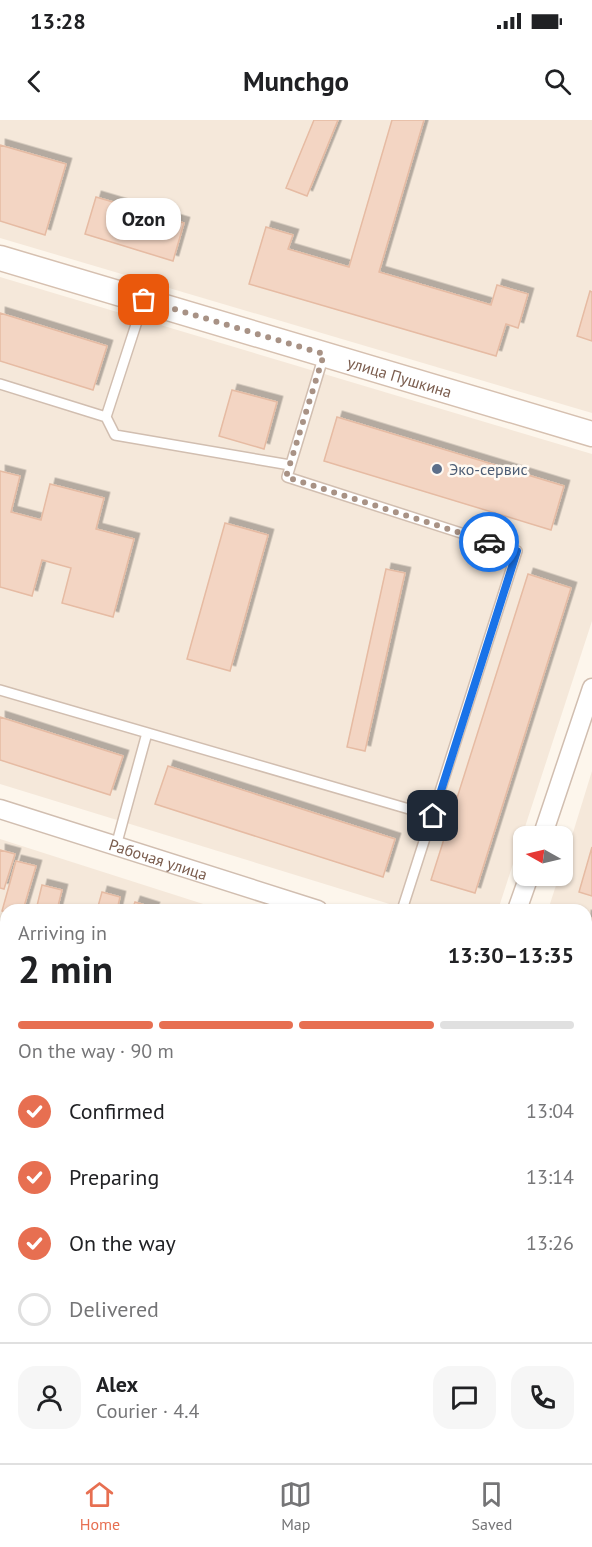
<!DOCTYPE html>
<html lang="en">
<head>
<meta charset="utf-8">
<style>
  :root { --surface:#fff; --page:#f6f6f6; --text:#202124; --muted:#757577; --line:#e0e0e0; --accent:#e76f51 }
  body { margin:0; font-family:"PT Sans",sans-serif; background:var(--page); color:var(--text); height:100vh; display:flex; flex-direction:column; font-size:22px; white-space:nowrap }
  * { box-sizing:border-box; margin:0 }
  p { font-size:20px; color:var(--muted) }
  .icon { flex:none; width:33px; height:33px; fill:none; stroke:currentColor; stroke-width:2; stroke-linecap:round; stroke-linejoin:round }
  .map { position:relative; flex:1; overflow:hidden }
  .panel { position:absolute; left:0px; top:784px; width:592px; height:560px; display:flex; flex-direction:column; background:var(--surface); border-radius:18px 18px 0 0; box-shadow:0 2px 4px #0004 }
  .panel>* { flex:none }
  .needle { width:39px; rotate:278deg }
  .fabs { position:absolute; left:513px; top:706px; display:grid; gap:12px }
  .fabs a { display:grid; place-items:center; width:60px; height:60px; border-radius:12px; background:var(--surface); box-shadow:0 2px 4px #0004; font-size:30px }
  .pin { position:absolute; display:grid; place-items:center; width:51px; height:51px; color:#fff; margin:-26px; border-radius:12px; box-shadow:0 3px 9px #0006 }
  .courier { position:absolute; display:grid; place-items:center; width:60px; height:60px; margin:-30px; border:4px solid #1a73e8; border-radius:50%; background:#fff; color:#222; box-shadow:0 2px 8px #0007 }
  .bubble { position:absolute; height:42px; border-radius:18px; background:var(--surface); box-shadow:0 2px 4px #0004; font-size:20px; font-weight:700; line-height:42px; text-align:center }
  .summary em { font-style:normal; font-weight:700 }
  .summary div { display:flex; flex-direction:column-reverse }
  .summary { display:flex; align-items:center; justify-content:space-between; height:102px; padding:0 18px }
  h1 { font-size:39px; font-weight:700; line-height:45px }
  .bar { display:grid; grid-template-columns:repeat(4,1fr); gap:9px 6px; align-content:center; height:72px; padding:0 18px }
  .bar i { height:8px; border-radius:4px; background:var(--line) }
  .bar .selected { background:var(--accent) }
  .bar p { grid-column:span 4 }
  .line { display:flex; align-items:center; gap:15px; padding:0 18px; border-top:2px solid var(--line) }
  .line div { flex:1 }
  .round { display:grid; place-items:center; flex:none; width:63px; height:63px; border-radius:18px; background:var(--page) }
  ol { padding:0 18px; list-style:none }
  li { display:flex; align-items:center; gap:18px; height:66px }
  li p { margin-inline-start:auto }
  li .icon { padding:6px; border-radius:50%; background:var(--accent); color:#fff; stroke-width:4 }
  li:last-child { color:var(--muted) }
  li i { width:33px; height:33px; border:3px solid var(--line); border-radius:50% }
  .status { display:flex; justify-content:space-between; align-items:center; height:42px; padding:0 30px; background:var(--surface); direction:ltr }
  .status svg { height:16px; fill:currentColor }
  header { display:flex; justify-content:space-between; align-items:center; height:78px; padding:0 18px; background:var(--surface); font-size:27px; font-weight:700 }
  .menu { display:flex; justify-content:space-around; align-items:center; height:84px; border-top:2px solid var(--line); background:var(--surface); font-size:16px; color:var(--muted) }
  .menu a { display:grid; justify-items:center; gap:3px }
  .menu .selected { color:var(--accent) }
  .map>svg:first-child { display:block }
  .residential { fill:#f5e8da }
  .building { fill:#f3d5c3; stroke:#e6bba3; stroke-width:1.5; filter:url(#shadow) }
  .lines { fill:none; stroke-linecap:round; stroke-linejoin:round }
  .lane-casing { stroke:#d1beb0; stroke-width:12 }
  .street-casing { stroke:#d1beb0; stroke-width:21 }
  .secondary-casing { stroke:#d6c0b0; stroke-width:27 }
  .lane { stroke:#fff; stroke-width:9 }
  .street { stroke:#fff; stroke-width:18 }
  .secondary { stroke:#fff; stroke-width:24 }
  .done { stroke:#a89285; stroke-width:6; stroke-dasharray:0 10.8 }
  .route { stroke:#1a73e8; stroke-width:8 }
  .service-dot { fill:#5c6f8a; stroke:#fffaf3; stroke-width:2 }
  .labels { text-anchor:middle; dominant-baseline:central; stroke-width:5; stroke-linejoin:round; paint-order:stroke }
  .street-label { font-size:16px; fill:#7a5c4d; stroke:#fffaf3 }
  .service-label { font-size:16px; fill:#4e5e75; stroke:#fffaf3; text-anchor:start }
</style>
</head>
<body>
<div class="status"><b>13:28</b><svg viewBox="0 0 49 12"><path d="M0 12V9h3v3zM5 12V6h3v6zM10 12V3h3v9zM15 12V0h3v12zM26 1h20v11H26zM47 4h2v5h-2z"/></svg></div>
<header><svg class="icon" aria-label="back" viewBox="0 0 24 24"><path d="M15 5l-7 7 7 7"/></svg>Munchgo<svg class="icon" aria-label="search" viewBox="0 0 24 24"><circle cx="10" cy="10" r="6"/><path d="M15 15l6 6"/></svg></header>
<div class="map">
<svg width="592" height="1343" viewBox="0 0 592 1343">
  <defs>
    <filter id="shadow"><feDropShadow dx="5.5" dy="-5.5" stdDeviation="0" flood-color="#0004"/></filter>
  </defs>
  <rect width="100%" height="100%" fill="#fdf6ec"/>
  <path class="residential" d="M0,0H592V293L0,118Z
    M0,157L592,334V501L498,790H409L0,664Z
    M592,651V845L587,844L586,790H548L559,756H562L563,745Z
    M0,719L222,790H6V959L0,957Z
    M587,911L592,913V1157L587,1155Z
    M0,1000L6,1002V1338H305L304,1343H0Z
    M587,1222L592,1224V1343H375L377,1338H586Z"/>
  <path class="building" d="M314,0H338L307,76L286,68Z
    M392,0H424L379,152L491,185L497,165L528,174L518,208L506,204L496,236L249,164L266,107L293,115L288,129L349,147Z
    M0,25L66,44L45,115L0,101Z
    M96,77L184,103L173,141L85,114Z
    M590,171L592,172V221L577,216Z
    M0,193L107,226L93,270L0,241Z
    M232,270L277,282L264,329L219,316Z
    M337,297L564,366L551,410L324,341Z
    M0,351L20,356L11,392L41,400L50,364L104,378L96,409L134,419L113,497L62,483L71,448L42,440L32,476L0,467Z
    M225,403L268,415L230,551L187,539Z
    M386,449L405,453L365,631L347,627Z
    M528,454L571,468L475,773L431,760Z
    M0,597L123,636L110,675L0,640Z
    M168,646L395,719L383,757L155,684Z
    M592,727V776L579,772Z
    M0,730L15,734L4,769L0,768Z
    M16,741L36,746L23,790L6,792L2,791Z
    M42,765L62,770L57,790H36Z
    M102,772L120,777L117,790H97Z
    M135,782L154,788L153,790H132Z
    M586,796L592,798V838L586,836Z
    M1,858L6,859V889L0,887Z
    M592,946V965L586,963Z
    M586,1097L592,1099L586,1120Z
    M0,1131L6,1133V1159L3,1168L0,1167Z
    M0,1243L6,1245V1271L0,1269Z
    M586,1243L592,1244L586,1263Z
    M592,1286V1317L586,1315V1301Z
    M178,1338H196L212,1342L177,1343Z
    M265,1338H291L289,1343H263Z
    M384,1338H419L417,1343H389L383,1341Z"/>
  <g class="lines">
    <defs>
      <path id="lane" d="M324,235L287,357L517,431L402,790
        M0,264L106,297L143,183
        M106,297L115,315L290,345
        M0,570L433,696
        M116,726L147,613"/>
      <g id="street">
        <path id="s1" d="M0,689L318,790"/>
        <path d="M542,717L592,568"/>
        <path d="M517,790L529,756"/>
        <path d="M586,878L592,880"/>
        <path d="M0,975L6,977"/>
        <path d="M586,1195L592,1197"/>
        <path d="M334,1343L336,1338"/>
      </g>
      <g id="secondary">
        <path id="s2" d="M0,138L592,314"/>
      </g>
    </defs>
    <use href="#lane" class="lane-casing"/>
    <use href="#street" class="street-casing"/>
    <use href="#secondary" class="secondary-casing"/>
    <use href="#lane" class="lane"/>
    <use href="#street" class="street"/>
    <use href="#secondary" class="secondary"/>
  </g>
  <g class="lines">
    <path class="done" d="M144,180L324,234L286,357L489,422"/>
    <path class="route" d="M433,696L517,431L489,422"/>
  </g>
  <circle class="service-dot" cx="437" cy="349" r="6"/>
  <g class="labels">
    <g class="street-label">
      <text stroke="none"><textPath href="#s2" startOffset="417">улица Пушкина</textPath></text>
      <text stroke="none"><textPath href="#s1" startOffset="166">Рабочая улица</textPath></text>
    </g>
    <g class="service-label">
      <text x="449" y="349">Эко-сервис</text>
    </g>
  </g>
</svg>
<div class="fabs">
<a><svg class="needle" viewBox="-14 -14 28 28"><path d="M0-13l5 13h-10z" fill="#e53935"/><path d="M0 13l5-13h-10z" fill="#757577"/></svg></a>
</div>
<div class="pin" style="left:144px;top:180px;background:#ea580c"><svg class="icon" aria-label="bag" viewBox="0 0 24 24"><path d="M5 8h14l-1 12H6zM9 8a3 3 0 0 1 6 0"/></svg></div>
<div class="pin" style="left:433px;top:696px;background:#1f2937"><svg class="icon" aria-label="home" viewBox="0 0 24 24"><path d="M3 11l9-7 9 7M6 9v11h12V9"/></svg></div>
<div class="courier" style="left:489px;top:422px"><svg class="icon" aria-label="car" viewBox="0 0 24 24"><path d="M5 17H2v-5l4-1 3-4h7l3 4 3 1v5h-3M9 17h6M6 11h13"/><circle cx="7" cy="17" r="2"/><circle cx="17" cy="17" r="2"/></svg></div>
<div class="bubble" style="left:106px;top:78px;width:75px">Ozon</div>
<section class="panel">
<div class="summary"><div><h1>2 min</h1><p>Arriving in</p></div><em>13:30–13:35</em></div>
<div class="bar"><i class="selected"></i><i class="selected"></i><i class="selected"></i><i></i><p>On the way · 90 m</p></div>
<ol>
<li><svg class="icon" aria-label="check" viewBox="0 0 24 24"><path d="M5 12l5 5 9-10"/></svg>Confirmed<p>13:04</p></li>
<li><svg class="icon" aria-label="check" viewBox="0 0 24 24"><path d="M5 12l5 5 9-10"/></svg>Preparing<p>13:14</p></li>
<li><svg class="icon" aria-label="check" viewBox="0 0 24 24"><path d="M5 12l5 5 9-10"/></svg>On the way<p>13:26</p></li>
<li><i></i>Delivered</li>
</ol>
<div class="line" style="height:108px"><a class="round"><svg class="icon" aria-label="person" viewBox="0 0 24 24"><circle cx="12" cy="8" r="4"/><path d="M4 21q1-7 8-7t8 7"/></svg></a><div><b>Alex</b><p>Courier · 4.4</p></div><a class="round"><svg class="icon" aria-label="chat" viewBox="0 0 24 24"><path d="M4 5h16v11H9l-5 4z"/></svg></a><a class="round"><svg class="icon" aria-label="phone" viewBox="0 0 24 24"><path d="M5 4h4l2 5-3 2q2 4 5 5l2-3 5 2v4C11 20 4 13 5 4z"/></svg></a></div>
</section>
</div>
<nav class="menu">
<a class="selected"><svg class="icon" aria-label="home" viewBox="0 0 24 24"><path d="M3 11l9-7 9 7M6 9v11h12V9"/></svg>Home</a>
<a><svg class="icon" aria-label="map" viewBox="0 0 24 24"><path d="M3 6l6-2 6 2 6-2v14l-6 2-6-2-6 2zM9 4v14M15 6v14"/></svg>Map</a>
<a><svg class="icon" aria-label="saved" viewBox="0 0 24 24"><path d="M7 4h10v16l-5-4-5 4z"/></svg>Saved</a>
</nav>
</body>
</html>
